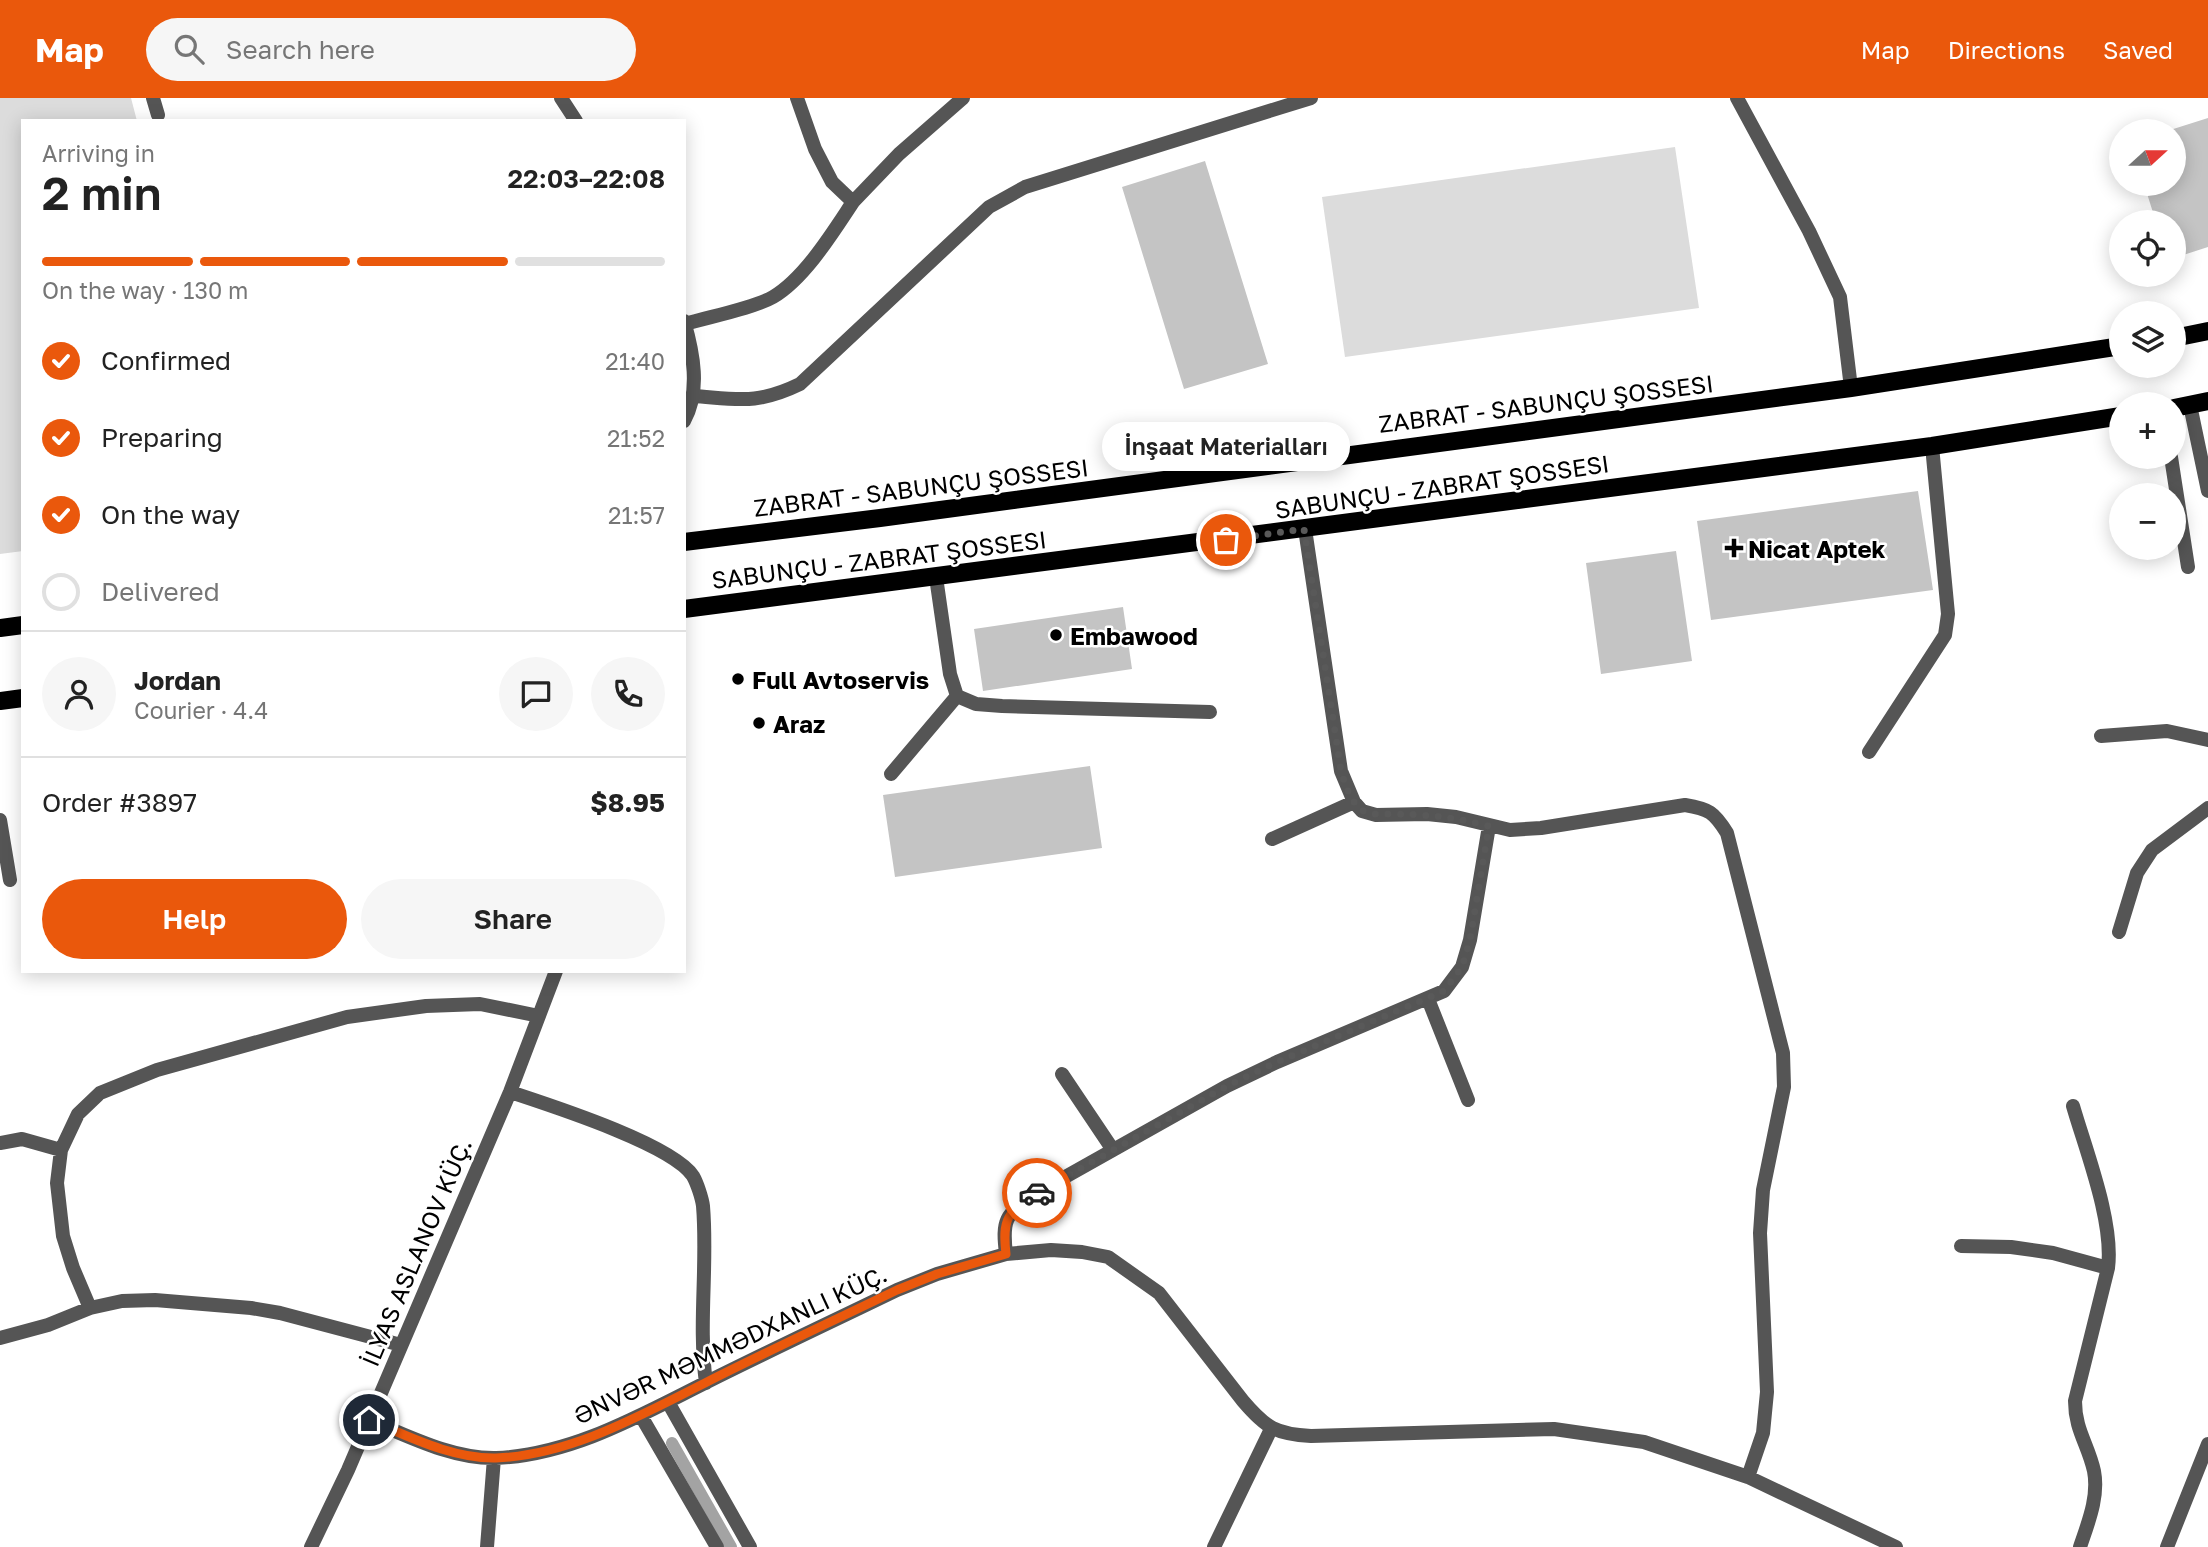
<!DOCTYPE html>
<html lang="en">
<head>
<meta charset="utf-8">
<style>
  :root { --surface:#fff; --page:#f6f6f6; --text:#222; --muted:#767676; --line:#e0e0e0; --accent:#ea580c }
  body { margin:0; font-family:"Golos Text",sans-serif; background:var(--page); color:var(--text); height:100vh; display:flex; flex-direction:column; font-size:26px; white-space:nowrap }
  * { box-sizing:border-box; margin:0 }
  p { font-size:23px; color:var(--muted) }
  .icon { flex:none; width:38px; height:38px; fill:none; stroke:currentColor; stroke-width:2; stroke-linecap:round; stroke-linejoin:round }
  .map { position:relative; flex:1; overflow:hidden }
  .sheet { position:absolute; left:21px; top:21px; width:665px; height:854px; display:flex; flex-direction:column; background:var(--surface); border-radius:0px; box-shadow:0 4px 18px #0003 }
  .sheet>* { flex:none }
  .needle { width:46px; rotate:69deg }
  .tools { position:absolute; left:2109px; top:21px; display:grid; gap:14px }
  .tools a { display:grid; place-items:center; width:77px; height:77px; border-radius:50%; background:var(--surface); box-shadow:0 4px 18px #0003; font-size:35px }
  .pin { position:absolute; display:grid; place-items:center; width:60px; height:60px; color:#fff; margin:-30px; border:4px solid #fff; border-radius:50%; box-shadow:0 2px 7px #0007 }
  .courier { position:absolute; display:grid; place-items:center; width:70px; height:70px; margin:-35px; border:5px solid #ea580c; border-radius:50%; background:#fff; color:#222; box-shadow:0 2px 9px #0007 }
  .bubble { position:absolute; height:49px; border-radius:24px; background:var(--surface); box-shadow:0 4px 18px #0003; font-size:23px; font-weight:600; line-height:49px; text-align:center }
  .overview em { font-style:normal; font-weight:600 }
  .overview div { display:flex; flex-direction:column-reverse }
  .overview { display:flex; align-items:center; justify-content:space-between; height:119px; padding:0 21px }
  h1 { font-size:46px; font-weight:600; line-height:52px }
  .bar { display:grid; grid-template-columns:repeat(4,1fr); gap:10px 7px; align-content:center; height:84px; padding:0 21px }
  .bar i { height:9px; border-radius:5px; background:var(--line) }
  .bar .current { background:var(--accent) }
  .bar p { grid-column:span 4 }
  .line { display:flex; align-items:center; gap:18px; padding:0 21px; border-top:2px solid var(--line) }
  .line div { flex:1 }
  .round { display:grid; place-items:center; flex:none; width:74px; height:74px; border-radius:37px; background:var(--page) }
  ol { padding:0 21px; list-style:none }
  li { display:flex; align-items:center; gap:21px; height:77px }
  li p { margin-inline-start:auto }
  li .icon { padding:7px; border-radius:50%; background:var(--accent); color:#fff; stroke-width:4 }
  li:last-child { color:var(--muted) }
  li i { width:38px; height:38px; border:4px solid var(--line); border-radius:50% }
  .action { display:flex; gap:14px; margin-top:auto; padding:14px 21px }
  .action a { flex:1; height:80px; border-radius:42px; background:var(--accent); color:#fff; font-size:28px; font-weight:600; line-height:80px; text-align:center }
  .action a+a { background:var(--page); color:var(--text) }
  header { display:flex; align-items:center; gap:42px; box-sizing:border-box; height:98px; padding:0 35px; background:var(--accent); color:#fff }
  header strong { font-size:33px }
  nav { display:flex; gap:38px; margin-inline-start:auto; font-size:24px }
  .search { width:490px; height:63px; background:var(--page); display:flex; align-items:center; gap:18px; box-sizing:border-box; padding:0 24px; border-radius:38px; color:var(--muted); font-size:26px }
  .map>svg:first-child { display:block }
  .green { fill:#dcdcdc }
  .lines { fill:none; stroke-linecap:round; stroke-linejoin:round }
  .stream { stroke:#a3a3a3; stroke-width:12 }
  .building { fill:#c4c4c4 }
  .service { stroke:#555; stroke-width:14 }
  .minor { stroke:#555; stroke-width:14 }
  .tertiary { stroke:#555; stroke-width:14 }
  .primary { stroke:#000; stroke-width:18 }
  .done { stroke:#595959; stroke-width:7; stroke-dasharray:0 12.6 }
  .route { stroke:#ea580c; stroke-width:9 }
  .poi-dot { fill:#000; stroke:#fff; stroke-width:2.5 }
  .labels { text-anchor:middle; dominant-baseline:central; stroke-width:5; stroke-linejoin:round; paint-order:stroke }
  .street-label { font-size:24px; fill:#000; stroke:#fff }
  .poi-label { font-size:24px; font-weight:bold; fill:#000; stroke:#fff; text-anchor:start }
</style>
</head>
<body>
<header>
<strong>Map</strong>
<div class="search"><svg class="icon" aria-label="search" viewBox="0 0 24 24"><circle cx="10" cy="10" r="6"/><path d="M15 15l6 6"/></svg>Search here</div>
<nav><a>Map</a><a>Directions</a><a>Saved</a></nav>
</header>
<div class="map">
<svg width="2208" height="1449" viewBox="0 0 2208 1449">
  <rect width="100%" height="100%" fill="#fff"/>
  <path class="green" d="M0,0H131L137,23H23V453L0,456Z
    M1675,49L1699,210L1345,259L1322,99Z"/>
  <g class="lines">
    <path class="stream" d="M672,1345L731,1449"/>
  </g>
  <path class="building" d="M2208,20V149L2174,160V124H2156L2144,86H2174V33H2167Z
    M1205,63L1268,266L1184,291L1122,89Z
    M1918,393L1933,492L1711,522L1697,423Z
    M1676,453L1692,563L1601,576L1586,465Z
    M1123,509L1132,571L983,593L974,531Z
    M1090,668L1102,750L895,779L883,697Z"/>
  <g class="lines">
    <path class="service" d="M1737,0L1809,133L1840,199L1851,290
      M693,298C738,301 757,307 800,286L989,109L1025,89L1311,0
      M2190,307L2208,393
      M2171,359L2188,469
      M936,479L950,576L957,598L976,606L1002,608L1210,614
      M1869,654L1945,537L1948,516L1932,348
      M891,676L957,598
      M0,722L10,782"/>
    <path class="minor" d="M153,0L158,17
      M853,104L899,56L963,0
      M685,226C708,219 754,210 773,199C805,180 833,134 853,104L832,84L815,51L797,0
      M1305,431L1341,673L1354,704L1362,713L1376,717L1427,716L1456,719L1510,732L1541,730L1685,707C1709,711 1714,714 1727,735L1783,955L1784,989L1763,1092L1760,1135L1767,1294L1763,1335L1748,1379
      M2101,638L2167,633L2208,642
      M1272,741L1354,704
      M2119,834L2137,775L2152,752L2208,710
      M1428,901L1468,1002
      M1062,976L1113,1052
      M510,994C549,1007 672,1046 693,1078C697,1085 702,1100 703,1108C708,1167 698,1226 706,1285
      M2073,1008C2086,1053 2114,1124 2108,1170L2075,1303C2075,1332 2088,1346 2094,1373C2099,1399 2088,1425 2080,1449
      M0,1045L22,1041L61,1052
      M1961,1148L2011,1149L2053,1155L2108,1170
      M1006,1156C1002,1122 1005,1117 1033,1097L1227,988L1277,964L1444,893L1462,869L1470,842L1489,728
      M90,1210L73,1170L63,1138L57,1085L61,1052L78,1016L100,995L157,972L347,919L426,908L480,906L539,918
      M0,1240L48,1227L90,1210L122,1203L155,1202L251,1210L280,1215L401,1247
      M668,1304L750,1449
      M641,1318L717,1449
      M369,1322C408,1338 452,1361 496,1360C571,1357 639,1318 705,1285C769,1253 833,1223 897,1192L937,1176L1006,1156L1051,1152L1082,1154L1108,1159L1159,1195L1243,1303C1266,1330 1276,1336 1311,1338L1554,1331L1644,1344L1748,1379L1896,1449
      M311,1449L348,1372L510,994L556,873
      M487,1449L494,1360
      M1214,1449L1271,1331
      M2167,1449L2208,1346"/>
    <path class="tertiary" d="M561,0L576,23
      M684,223C693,254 701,293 684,323"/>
    <path class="primary" d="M2174,240L2208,233
      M2174,310L2208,303
      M684,444L880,420L1851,290L2121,248
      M684,511L1932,348L2121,318
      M0,530L23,527
      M0,603L23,600"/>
  </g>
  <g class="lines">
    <path class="done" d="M1037,1095L1227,988L1277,964L1444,893L1462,869L1470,842L1489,728C1454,719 1423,716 1387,716C1378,716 1367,717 1361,711C1350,703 1345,686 1341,673L1304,431L1226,442"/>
    <path class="route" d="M369,1322C408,1338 452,1361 496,1360C571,1357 639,1318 705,1285C768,1253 833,1223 897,1192L937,1176L1006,1156C1002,1121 1007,1114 1037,1095"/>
  </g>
  <g class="poi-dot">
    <path d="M1730.5 439.5h7v7h7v7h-7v7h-7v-7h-7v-7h7z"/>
    <circle cx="1056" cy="537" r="7"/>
    <circle cx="738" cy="581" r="7"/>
    <circle cx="759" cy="625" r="7"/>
  </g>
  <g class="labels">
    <g class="street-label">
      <text transform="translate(1546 305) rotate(-7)">ZABRAT - SABUNÇU ŞOSSESI</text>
      <text transform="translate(1442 388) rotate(-8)">SABUNÇU - ZABRAT ŞOSSESI</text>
      <text transform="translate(921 389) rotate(-7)">ZABRAT - SABUNÇU ŞOSSESI</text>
      <text transform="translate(879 461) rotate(-7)">SABUNÇU - ZABRAT ŞOSSESI</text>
      <text transform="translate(416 1154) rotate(-67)">İLYAS ASLANOV KÜÇ.</text>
      <text transform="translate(730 1246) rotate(-25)">ƏNVƏR MƏMMƏDXANLI KÜÇ.</text>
    </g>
    <g class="poi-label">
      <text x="1748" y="450">Nicat Aptek</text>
      <text x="1070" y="537">Embawood</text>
      <text x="752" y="581">Full Avtoservis</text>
      <text x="773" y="625">Araz</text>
    </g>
  </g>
</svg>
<div class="tools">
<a><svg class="needle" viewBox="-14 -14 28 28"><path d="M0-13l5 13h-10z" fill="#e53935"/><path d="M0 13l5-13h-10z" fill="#767676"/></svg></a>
<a><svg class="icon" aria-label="locate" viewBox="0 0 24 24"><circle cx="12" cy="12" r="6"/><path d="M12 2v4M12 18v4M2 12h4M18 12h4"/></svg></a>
<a><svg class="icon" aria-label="layers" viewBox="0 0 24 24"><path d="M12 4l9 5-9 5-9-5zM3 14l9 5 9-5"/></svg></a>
<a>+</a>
<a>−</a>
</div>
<div class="pin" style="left:1226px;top:442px;background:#ea580c"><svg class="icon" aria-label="bag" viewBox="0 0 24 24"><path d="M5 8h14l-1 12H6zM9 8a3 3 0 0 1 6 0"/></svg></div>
<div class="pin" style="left:369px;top:1322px;background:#1f2937"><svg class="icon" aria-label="home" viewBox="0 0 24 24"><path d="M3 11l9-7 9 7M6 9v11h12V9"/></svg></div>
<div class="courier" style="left:1037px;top:1095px"><svg class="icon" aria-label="car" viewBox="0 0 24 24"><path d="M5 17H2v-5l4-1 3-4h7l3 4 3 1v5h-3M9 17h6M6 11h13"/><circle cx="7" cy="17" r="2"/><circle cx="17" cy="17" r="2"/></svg></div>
<div class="bubble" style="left:1102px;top:324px;width:248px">İnşaat Materialları</div>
<section class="sheet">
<div class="overview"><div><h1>2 min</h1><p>Arriving in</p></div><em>22:03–22:08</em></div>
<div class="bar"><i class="current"></i><i class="current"></i><i class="current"></i><i></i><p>On the way · 130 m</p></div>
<ol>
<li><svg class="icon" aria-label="check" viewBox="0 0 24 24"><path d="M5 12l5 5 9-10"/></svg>Confirmed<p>21:40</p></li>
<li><svg class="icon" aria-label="check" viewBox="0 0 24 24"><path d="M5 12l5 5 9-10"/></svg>Preparing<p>21:52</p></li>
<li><svg class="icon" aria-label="check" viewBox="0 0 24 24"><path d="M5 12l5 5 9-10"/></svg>On the way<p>21:57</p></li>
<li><i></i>Delivered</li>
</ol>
<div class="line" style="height:126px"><a class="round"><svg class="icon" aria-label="person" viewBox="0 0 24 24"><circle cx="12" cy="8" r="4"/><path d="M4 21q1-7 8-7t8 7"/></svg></a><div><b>Jordan</b><p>Courier · 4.4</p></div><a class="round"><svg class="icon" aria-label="chat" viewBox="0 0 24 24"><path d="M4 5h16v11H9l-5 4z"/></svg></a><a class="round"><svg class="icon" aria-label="phone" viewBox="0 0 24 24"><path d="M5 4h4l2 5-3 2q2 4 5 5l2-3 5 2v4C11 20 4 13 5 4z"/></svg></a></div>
<div class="line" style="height:91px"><div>Order #3897</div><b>$8.95</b></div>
<div class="action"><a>Help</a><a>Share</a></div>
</section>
</div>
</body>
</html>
